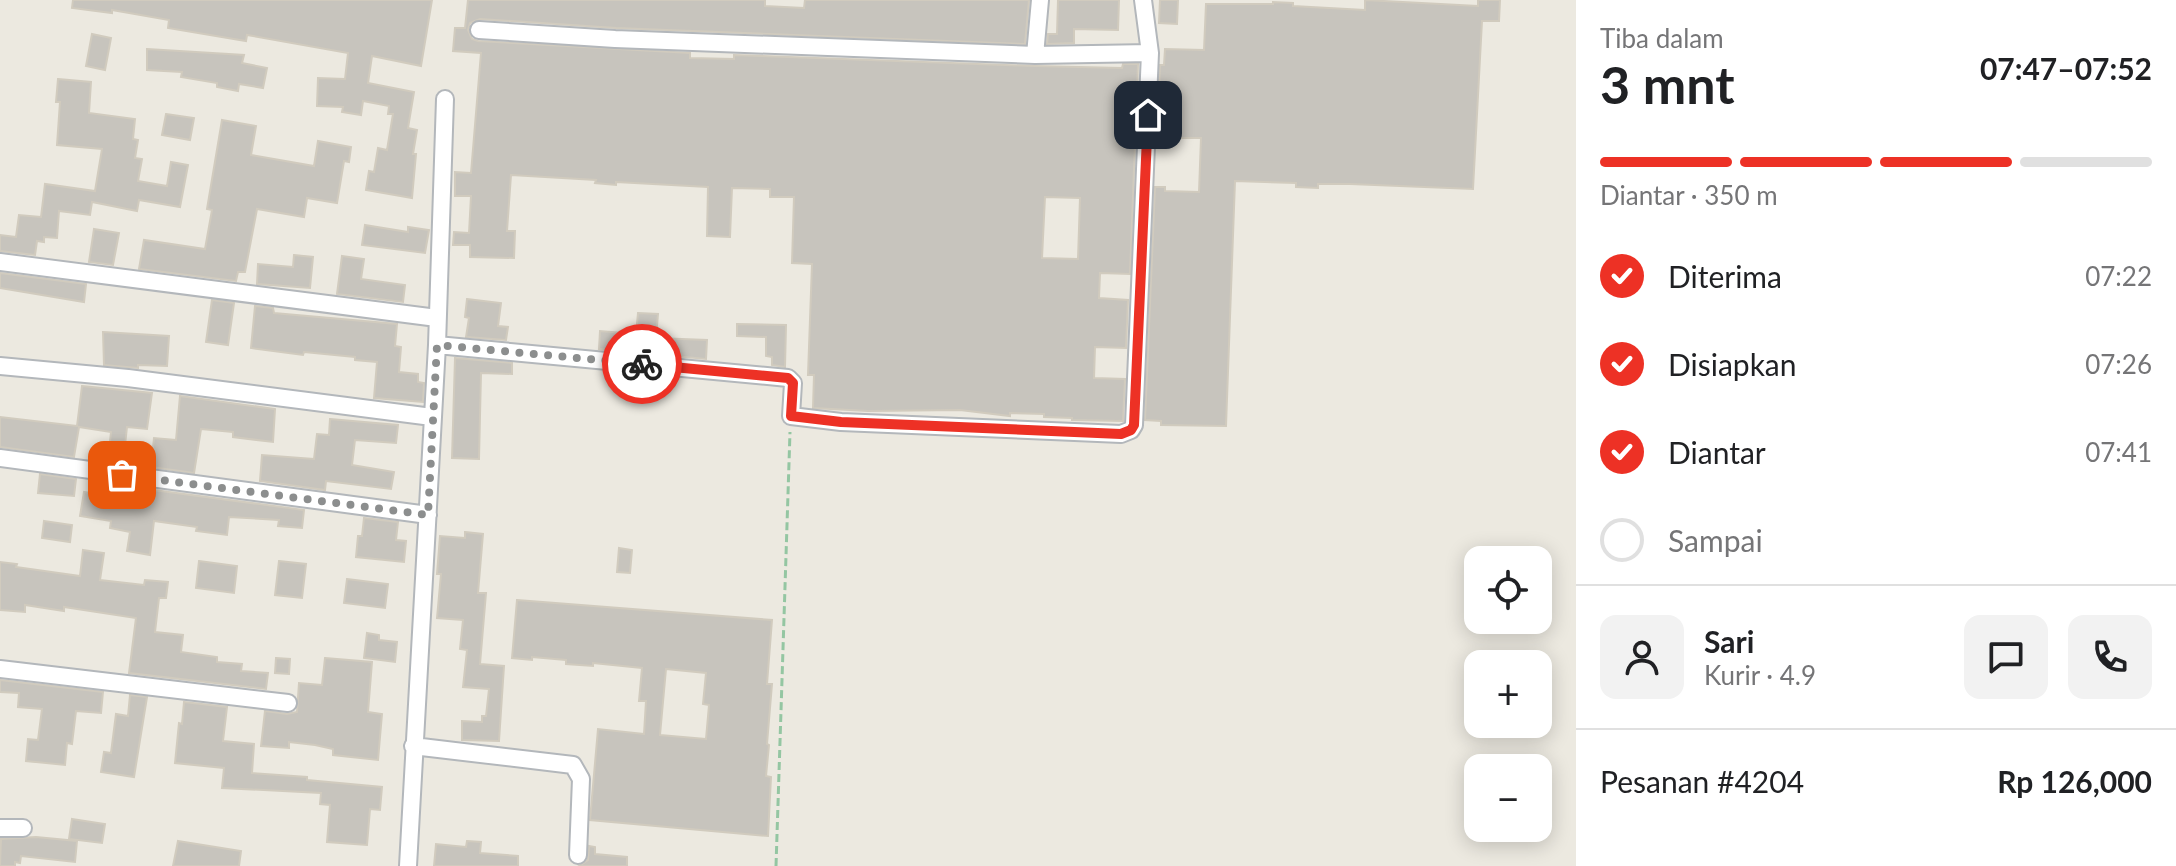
<!DOCTYPE html>
<html lang="id">
<head>
<meta charset="utf-8">
<style>
  :root { --surface:#fff; --page:#f2f2f2; --text:#202124; --muted:#757577; --line:#e0e0e0; --accent:#ed3125 }
  body { margin:0; font-family:Lato,sans-serif; background:var(--page); color:var(--text); height:100vh; display:flex; flex-direction:column; font-size:30px; white-space:nowrap }
  * { box-sizing:border-box; margin:0 }
  p { font-size:26px; color:var(--muted) }
  .icon { flex:none; width:44px; height:44px; fill:none; stroke:currentColor; stroke-width:2; stroke-linecap:round; stroke-linejoin:round }
  .map { position:relative; flex:1; overflow:hidden }
  .drawer { display:flex; flex-direction:column; background:var(--surface); width:600px }
  .drawer>* { flex:none }
  .buttons { position:absolute; left:1464px; top:546px; display:grid; gap:16px }
  .buttons a { display:grid; place-items:center; width:88px; height:88px; border-radius:16px; background:var(--surface); box-shadow:0 4px 20px #0003; font-size:40px }
  .pin { position:absolute; display:grid; place-items:center; width:68px; height:68px; color:#fff; margin:-34px; border-radius:16px; box-shadow:0 4px 12px #0006 }
  .courier { position:absolute; display:grid; place-items:center; width:80px; height:80px; margin:-40px; border:6px solid #ed3125; border-radius:50%; background:#fff; color:#222; box-shadow:0 2px 10px #0007 }
  .summary em { font-style:normal; font-weight:700 }
  .summary div { display:flex; flex-direction:column-reverse }
  .summary { display:flex; align-items:center; justify-content:space-between; height:136px; padding:0 24px }
  h1 { font-size:52px; font-weight:700; line-height:60px }
  .bar { display:grid; grid-template-columns:repeat(4,1fr); gap:12px 8px; align-content:center; height:96px; padding:0 24px }
  .bar i { height:10px; border-radius:6px; background:var(--line) }
  .bar .active { background:var(--accent) }
  .bar p { grid-column:span 4 }
  .line { display:flex; align-items:center; gap:20px; padding:0 24px; border-top:2px solid var(--line) }
  .line div { flex:1 }
  .round { display:grid; place-items:center; flex:none; width:84px; height:84px; border-radius:16px; background:var(--page) }
  ol { padding:0 24px; list-style:none }
  li { display:flex; align-items:center; gap:24px; height:88px }
  li p { margin-inline-start:auto }
  li .icon { padding:8px; border-radius:50%; background:var(--accent); color:#fff; stroke-width:4 }
  li:last-child { color:var(--muted) }
  li i { width:44px; height:44px; border:4px solid var(--line); border-radius:50% }
  main { display:flex; flex:1; min-height:0 }
  .map>svg:first-child { display:block }
  .building { fill:#c7c4bd; stroke:#d1cbbe; stroke-width:2; fill-rule:evenodd }
  .lines { fill:none; stroke-linecap:round; stroke-linejoin:round }
  .minor-casing { stroke:#b3b7bb; stroke-width:20 }
  .path { stroke:#94c6a2; stroke-width:3; stroke-dasharray:8 4; stroke-linecap:butt }
  .minor { stroke:#fff; stroke-width:16 }
  .done { stroke:#8c8e8e; stroke-width:8; stroke-dasharray:0 14.4 }
  .route { stroke:#ed3125; stroke-width:10 }
</style>
</head>
<body>
<main>
<div class="map">
<svg width="1576" height="866" viewBox="0 0 1576 866">
  <rect width="100%" height="100%" fill="#ece9e0"/>
  <path class="building" d="M73,0H432L421,66L372,56L368,83L414,92L408,128L417,130L413,154H416L412,198L366,190L369,171L374,172L378,148L387,150L393,114H388L389,106L363,101L361,115L342,112L343,107L317,106L318,78L345,79L348,53L247,35L246,41L168,28L169,20L112,10V13L72,8Z
    M468,0H765V6L804,8L805,0H1029L1025,44L616,28L480,19L470,23L468,30L472,39L478,41L690,53V58L734,59V55L1035,66L1122,68L1123,64H1138L1130,274L1100,273L1099,298L1128,300L1126,348L1095,347L1094,378L1125,379L1123,421L1072,420V418L1044,417V414L1010,413V416L960,410L868,411L813,408L814,375H808L812,264L792,263L794,197H770V189L732,188L730,237L707,236L708,187L616,182V185L595,183L596,180L511,175L507,231H515L514,258L470,257V245H453L454,232L469,233L471,196H455V172L471,173L481,53L453,51L455,28H465ZM1045,197L1080,198L1078,259L1042,258Z
    M1058,0H1119L1118,30L1074,29V43L1047,44L1048,34H1057Z
    M1160,0H1178L1177,24L1159,23Z
    M1365,0L1478,6V0H1500L1499,21H1482L1473,189L1350,184H1318V188L1296,187V183L1235,181L1226,426L1161,425V421L1145,420L1155,187H1165V191L1199,192L1201,138H1179V122L1158,121L1160,65H1164L1165,49L1204,50L1206,4H1273V2L1293,3V6L1365,10Z
    M92,34L111,38L105,70L86,66Z
    M147,49L244,55L242,63L267,68L263,88L239,84L238,91L217,87V83L181,77L182,72L147,70Z
    M58,79L91,82L89,113L135,119L133,139L138,140L135,158L142,159L138,181L167,186L171,162L188,165L180,207L139,200L137,211L92,202L90,215L59,211L57,238L44,237V242L37,241L35,255L0,251V235L16,237L19,215L41,217L45,184L95,191L102,149L57,145L60,102H56Z
    M166,114L194,118L190,140L162,135Z
    M222,120L256,126L251,155L314,166L318,141L351,147L349,162L344,161L337,203L307,198L304,217L257,209L245,272H238L236,281L139,269L144,240L205,249L212,210L207,209Z
    M365,225L408,232V227L429,230L425,253L362,245Z
    M94,229L119,233L113,265L89,262Z
    M294,255L313,257L310,288L257,284L258,264L293,267Z
    M342,256L364,259L361,279L405,285L403,302L337,294Z
    M0,273L86,284L84,302L0,288Z
    M467,299L501,303L498,326L508,327L506,340L466,337L469,318L465,317Z
    M212,300L234,303L228,345L206,342Z
    M255,306L273,308L274,313L397,324L395,346L401,347L399,372L418,374V382L424,383L423,402L374,398L377,362L355,360V357L304,352L303,355L251,348Z
    M638,313L658,314L656,338L707,340L706,359L599,349L600,331L636,334Z
    M737,324L786,325L785,367L772,365V357L766,356V337L737,336Z
    M103,332L169,336L167,366L138,365V368L104,365Z
    M455,358L512,363V374L481,373L479,459L452,458Z
    M82,386L152,393L147,429L127,427L123,463L108,461L111,432L79,427L74,457L0,447V417L77,426Z
    M180,396L275,409L273,442L233,437V432L201,429L194,473L151,467L154,438L176,440Z
    M330,419L398,425L396,443L355,440L352,465L394,472L391,489L326,481L325,490L260,481L262,455L314,459L317,434L329,435Z
    M40,474L76,479L74,496L38,493Z
    M116,485L304,510L302,528L278,526L279,520L229,517L227,535L196,531L197,527L154,521L150,555L127,551L130,532L110,528L111,521L80,516L84,492L114,497Z
    M364,518L398,522L396,540L406,541L404,562L356,557L358,536H362Z
    M44,521L72,525L70,542L42,538Z
    M465,532L483,534L478,593H486L480,664L504,666L499,741L462,740V721L482,722V716H486L489,689L463,687L467,650L460,649L463,620L437,618L441,574H437L440,536L465,538Z
    M619,548L632,550L630,573L617,572Z
    M83,550L104,553L100,580L144,585L145,580L168,582L166,598H159L155,632L183,635L181,652L217,657V662L242,664L241,671L268,673L266,689L129,673L136,618L64,607V611L25,605V612L0,610V562L17,564L16,567L80,576Z
    M199,561L237,566L234,593L196,588Z
    M279,561L306,564L302,598L275,595Z
    M347,579L388,584L385,608L344,603Z
    M517,600L772,620L767,684H772L767,744L769,745L766,776L771,777L768,836L590,820L598,729L644,734L646,701H639L642,668L593,663V666L566,664V660L532,657V660L512,658ZM666,669L706,673L703,704L709,705L706,739L660,735Z
    M367,633L379,635V640L397,642L395,662L364,658Z
    M276,658L290,659L289,674L275,673Z
    M325,658L372,662L368,712L382,714L378,760L333,755V749L315,745L289,742V748L261,746L265,711L287,714L297,712L299,683L322,685Z
    M0,680L103,692L101,713L76,711L72,744L67,743L65,765L26,761L28,739L38,740L42,709L18,707L19,693L0,692Z
    M130,695L147,697L134,777L101,772L104,752L111,753L116,714L128,716Z
    M184,702L227,707L223,741L254,744L252,773L307,777V780L382,787L380,810L370,809L367,845L327,842L330,805L320,804L321,793L222,788L224,768L175,763L179,723L182,724Z
    M72,819L105,824L102,843L69,839Z
    M36,837L77,841L75,862L21,856L20,863L15,862V866H0L1,839Z
    M178,841L241,851L239,866H173Z
    M467,841L481,842L480,853L518,856V866H434L436,844L466,847Z
    M589,846L595,847V854L627,857V866H579L588,860Z"/>
  <g class="lines">
    <defs>
      <path id="minor" d="M1143,0L1150,53
        M1035,55L1040,0
        M0,262L437,318
        M437,345L788,378L793,383L791,416L841,422L1121,434L1131,430L1134,425L1150,53L1035,55L615,39L479,30
        M0,366L128,378L432,417
        M0,458L428,515
        M0,669L288,703
        M413,746L573,765L581,779L578,855
        M0,828H23
        M408,866L437,345L445,99"/>
    </defs>
    <use href="#minor" class="minor-casing"/>
    <path class="path" d="M776,866L790,432"/>
    <use href="#minor" class="minor"/>
  </g>
  <g class="lines">
    <path class="done" d="M122,475L428,515L437,345L642,364"/>
    <path class="route" d="M642,364L788,378L793,383L791,416L841,422L1121,434L1131,430L1134,425L1148,115"/>
  </g>
</svg>
<div class="buttons">
<a><svg class="icon" aria-label="locate" viewBox="0 0 24 24"><circle cx="12" cy="12" r="6"/><path d="M12 2v4M12 18v4M2 12h4M18 12h4"/></svg></a>
<a>+</a>
<a>−</a>
</div>
<div class="pin" style="left:122px;top:475px;background:#ea580c"><svg class="icon" aria-label="bag" viewBox="0 0 24 24"><path d="M5 8h14l-1 12H6zM9 8a3 3 0 0 1 6 0"/></svg></div>
<div class="pin" style="left:1148px;top:115px;background:#1f2937"><svg class="icon" aria-label="home" viewBox="0 0 24 24"><path d="M3 11l9-7 9 7M6 9v11h12V9"/></svg></div>
<div class="courier" style="left:642px;top:364px"><svg class="icon" aria-label="bike" viewBox="0 0 24 24"><circle cx="6" cy="16" r="4"/><circle cx="18" cy="16" r="4"/><path d="M6 16l4-8h5l3 8M10 8l3 8H6M13 5h3"/></svg></div>
</div>
<section class="drawer">
<div class="summary"><div><h1>3 mnt</h1><p>Tiba dalam</p></div><em>07:47–07:52</em></div>
<div class="bar"><i class="active"></i><i class="active"></i><i class="active"></i><i></i><p>Diantar · 350 m</p></div>
<ol>
<li><svg class="icon" aria-label="check" viewBox="0 0 24 24"><path d="M5 12l5 5 9-10"/></svg>Diterima<p>07:22</p></li>
<li><svg class="icon" aria-label="check" viewBox="0 0 24 24"><path d="M5 12l5 5 9-10"/></svg>Disiapkan<p>07:26</p></li>
<li><svg class="icon" aria-label="check" viewBox="0 0 24 24"><path d="M5 12l5 5 9-10"/></svg>Diantar<p>07:41</p></li>
<li><i></i>Sampai</li>
</ol>
<div class="line" style="height:144px"><a class="round"><svg class="icon" aria-label="person" viewBox="0 0 24 24"><circle cx="12" cy="8" r="4"/><path d="M4 21q1-7 8-7t8 7"/></svg></a><div><b>Sari</b><p>Kurir · 4.9</p></div><a class="round"><svg class="icon" aria-label="chat" viewBox="0 0 24 24"><path d="M4 5h16v11H9l-5 4z"/></svg></a><a class="round"><svg class="icon" aria-label="phone" viewBox="0 0 24 24"><path d="M5 4h4l2 5-3 2q2 4 5 5l2-3 5 2v4C11 20 4 13 5 4z"/></svg></a></div>
<div class="line" style="height:104px"><div>Pesanan #4204</div><b>Rp 126,000</b></div>
</section>
</main>
</body>
</html>
